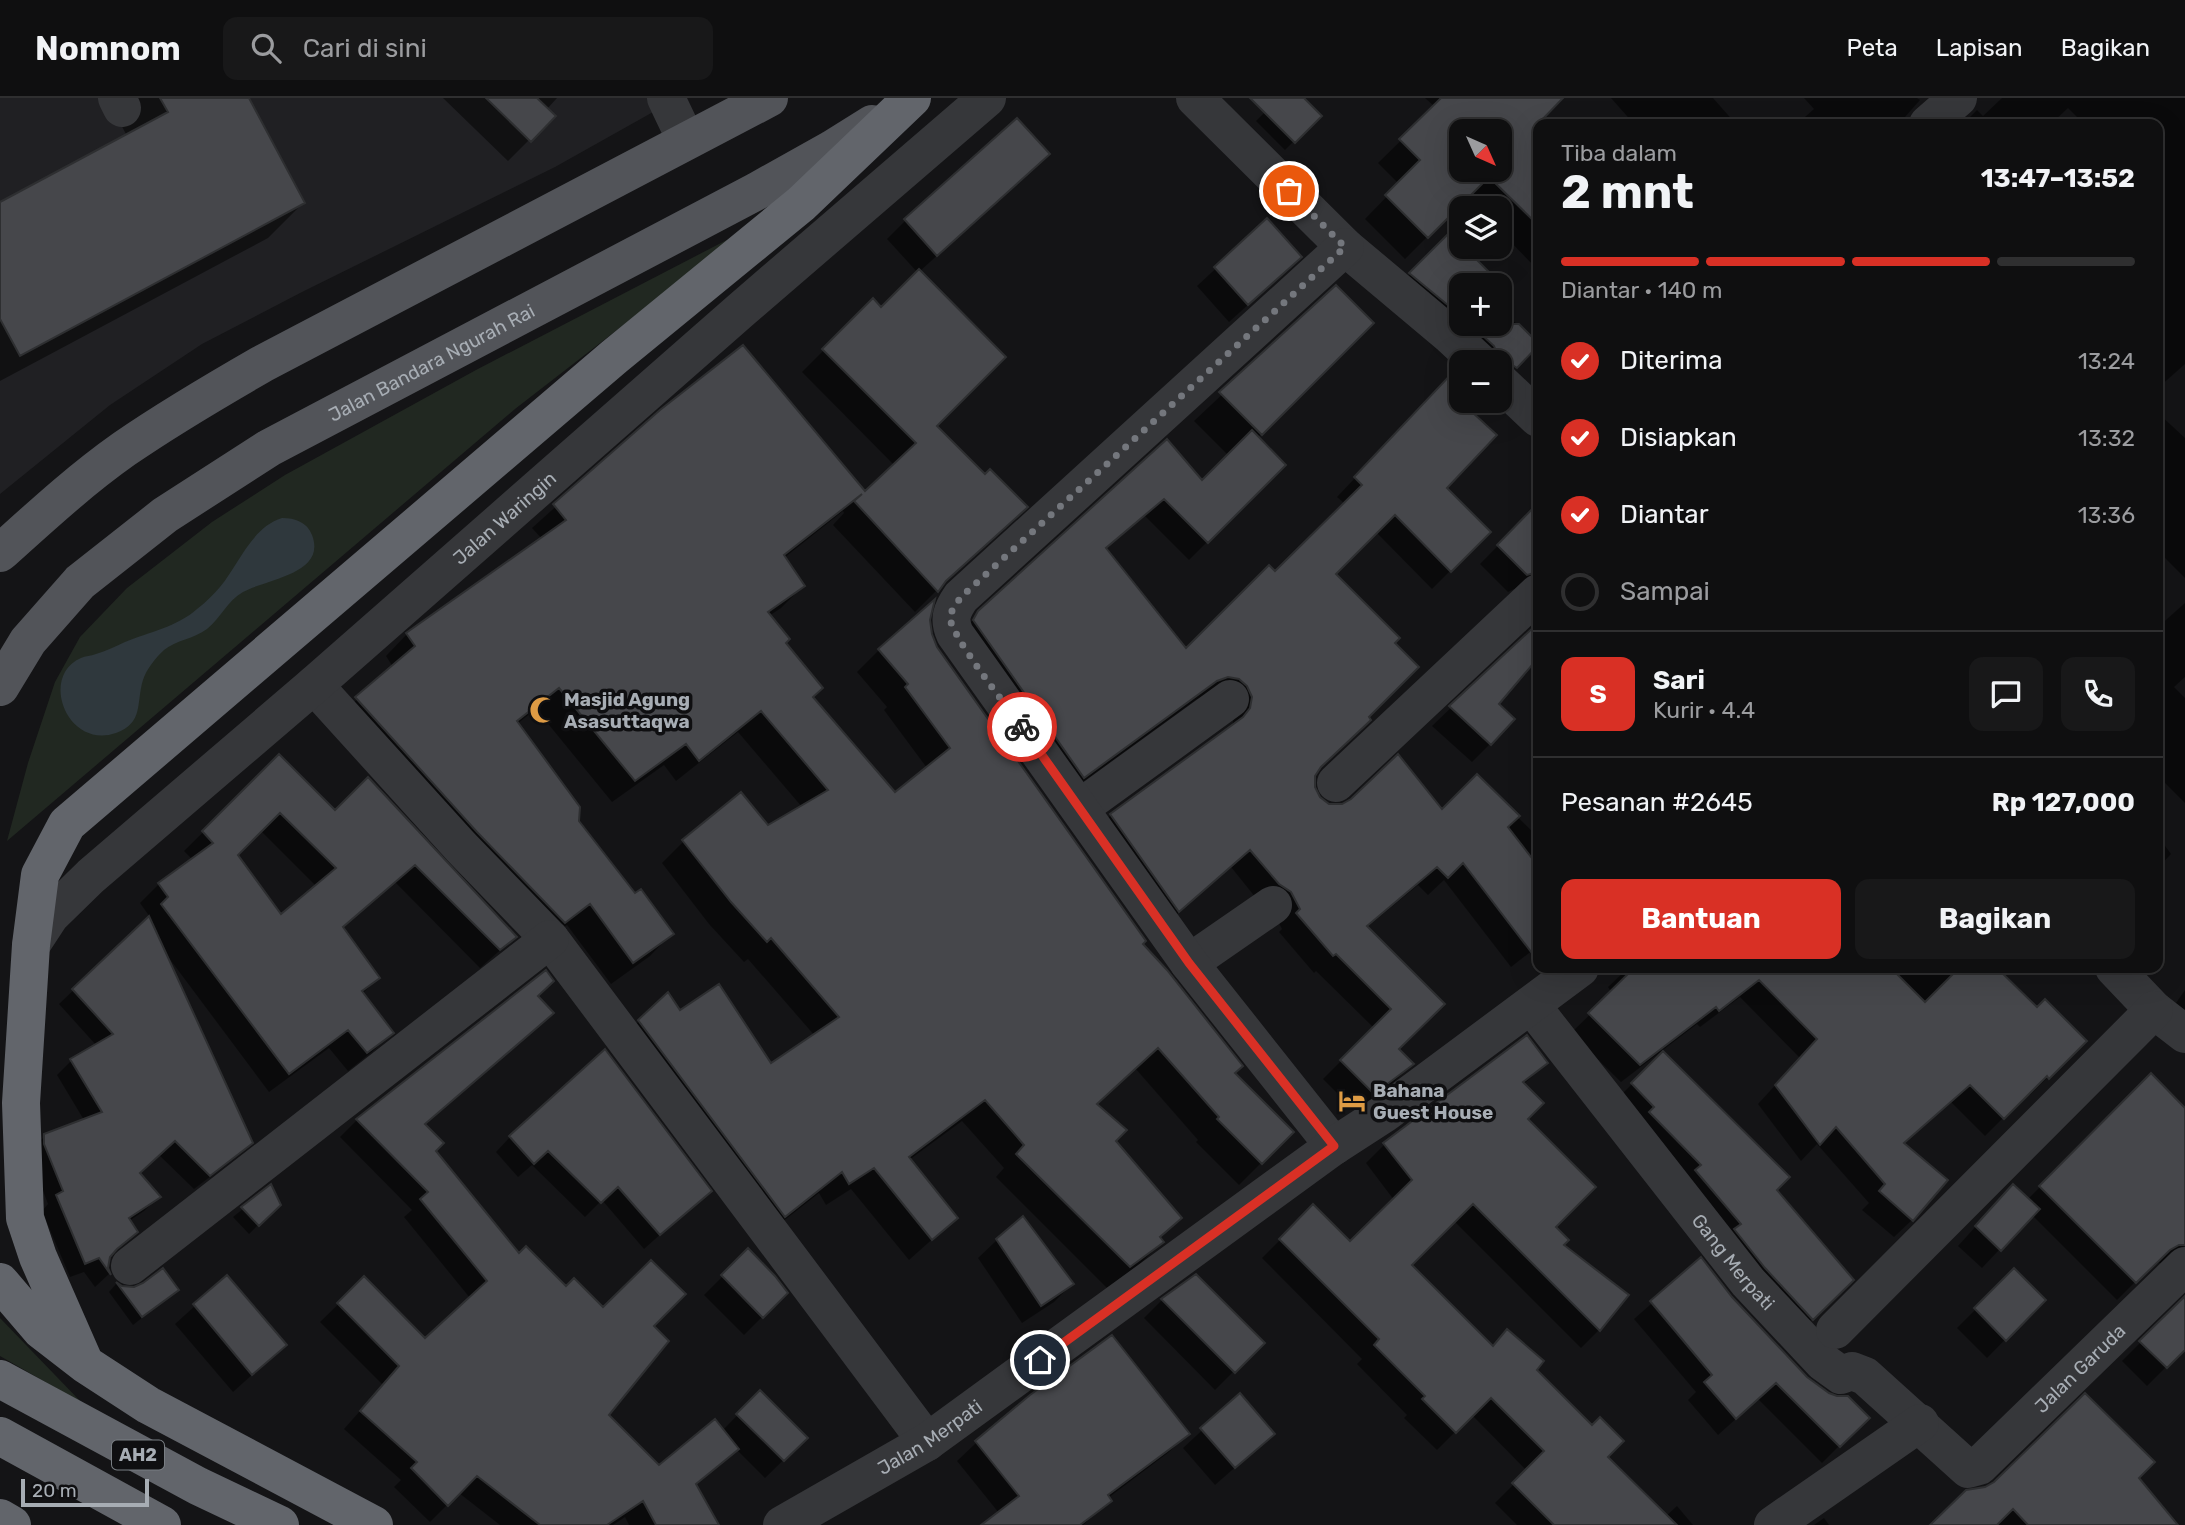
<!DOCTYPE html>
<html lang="id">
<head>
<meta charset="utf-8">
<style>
  :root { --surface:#0f0f10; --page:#181819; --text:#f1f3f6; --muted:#9b9c9f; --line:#2f2f30; --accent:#d93025 }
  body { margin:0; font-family:Rubik,sans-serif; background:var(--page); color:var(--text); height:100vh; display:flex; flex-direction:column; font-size:26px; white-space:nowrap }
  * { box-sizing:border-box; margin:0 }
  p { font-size:23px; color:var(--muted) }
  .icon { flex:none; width:38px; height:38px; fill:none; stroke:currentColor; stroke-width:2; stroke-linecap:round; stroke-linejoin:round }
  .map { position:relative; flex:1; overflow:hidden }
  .side { position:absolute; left:1533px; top:21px; width:630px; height:854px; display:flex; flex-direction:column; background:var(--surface); border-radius:14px; box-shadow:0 7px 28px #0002,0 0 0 2px var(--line) }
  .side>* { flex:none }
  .needle { width:46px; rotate:135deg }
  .buttons { position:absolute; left:1449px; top:21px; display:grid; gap:14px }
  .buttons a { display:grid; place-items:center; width:63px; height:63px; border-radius:14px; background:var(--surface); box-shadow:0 7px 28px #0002,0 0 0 2px var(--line); font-size:35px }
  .scale { position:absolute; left:21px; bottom:18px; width:128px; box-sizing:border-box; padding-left:7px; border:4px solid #a7adb4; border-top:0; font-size:19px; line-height:24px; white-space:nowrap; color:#a7adb4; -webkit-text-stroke:5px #0f0f11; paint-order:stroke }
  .pin { position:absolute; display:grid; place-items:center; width:60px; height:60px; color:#fff; margin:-30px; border:4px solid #fff; border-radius:50%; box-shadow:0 2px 7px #0007 }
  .courier { position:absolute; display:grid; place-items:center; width:70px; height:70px; margin:-35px; border:5px solid #d93025; border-radius:50%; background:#fff; color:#222; box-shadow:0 2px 9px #0007 }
  .head em { font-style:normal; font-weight:700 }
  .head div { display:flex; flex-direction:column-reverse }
  .head { display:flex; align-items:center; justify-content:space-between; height:119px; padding:0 28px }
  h1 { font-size:46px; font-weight:700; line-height:52px }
  .bar { display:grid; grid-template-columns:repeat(4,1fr); gap:10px 7px; align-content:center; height:84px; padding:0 28px }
  .bar i { height:9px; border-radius:5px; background:var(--line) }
  .bar .on { background:var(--accent) }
  .bar p { grid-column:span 4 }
  .line { display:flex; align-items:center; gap:18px; padding:0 28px; border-top:2px solid var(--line) }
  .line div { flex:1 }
  .round { display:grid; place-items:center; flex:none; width:74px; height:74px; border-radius:14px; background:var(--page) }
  ol { padding:0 28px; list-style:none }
  li { display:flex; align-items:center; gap:21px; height:77px }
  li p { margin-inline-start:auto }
  li .icon { padding:7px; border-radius:50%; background:var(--accent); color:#fff; stroke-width:4 }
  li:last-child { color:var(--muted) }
  li i { width:38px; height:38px; border:4px solid var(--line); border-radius:50% }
  .cta { display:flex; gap:14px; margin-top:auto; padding:14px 28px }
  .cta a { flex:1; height:80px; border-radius:14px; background:var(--accent); color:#fff; font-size:28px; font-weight:700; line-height:80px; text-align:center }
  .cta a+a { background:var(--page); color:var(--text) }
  header { display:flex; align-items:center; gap:42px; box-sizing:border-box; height:98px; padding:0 35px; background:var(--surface); border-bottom:2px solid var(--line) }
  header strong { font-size:33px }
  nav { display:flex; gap:38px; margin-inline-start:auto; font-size:24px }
  .search { width:490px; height:63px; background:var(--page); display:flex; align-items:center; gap:18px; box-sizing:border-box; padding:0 24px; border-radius:14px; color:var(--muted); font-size:26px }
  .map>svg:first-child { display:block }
  .built { fill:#202023 }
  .green { fill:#212821 }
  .water { fill:#2f383d }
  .shadow { fill:#0007; fill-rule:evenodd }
  .building { fill:#46474b; stroke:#2e2f31; stroke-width:2; fill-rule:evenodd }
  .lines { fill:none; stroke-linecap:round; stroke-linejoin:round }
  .minor { stroke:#36373a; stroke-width:38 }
  .major { stroke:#525459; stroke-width:38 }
  .highway { stroke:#62656b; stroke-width:38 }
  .done { stroke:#74777d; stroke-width:7; stroke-dasharray:0 12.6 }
  .route { stroke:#d93025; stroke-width:9 }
  .labels { text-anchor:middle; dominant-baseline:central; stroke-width:7; stroke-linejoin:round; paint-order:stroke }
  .shield { fill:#0f0f11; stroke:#797e83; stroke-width:2 }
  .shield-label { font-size:18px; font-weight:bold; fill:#a7adb4 }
  .street-label { font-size:19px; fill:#a7adb4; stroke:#0f0f11 }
  .poi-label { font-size:19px; font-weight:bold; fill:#a7adb4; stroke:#0f0f11; text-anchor:start }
</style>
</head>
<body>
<header>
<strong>Nomnom</strong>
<div class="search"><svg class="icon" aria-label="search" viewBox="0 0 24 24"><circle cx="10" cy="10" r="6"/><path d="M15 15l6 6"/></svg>Cari di sini</div>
<nav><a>Peta</a><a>Lapisan</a><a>Bagikan</a></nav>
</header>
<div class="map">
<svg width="2185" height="1427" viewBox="0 0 2185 1427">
  <rect width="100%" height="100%" fill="#141416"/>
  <path class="built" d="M0,0H678L555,69L302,194L202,246L110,307L0,396Z"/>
  <path class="green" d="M746,132L515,311L7,743L28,665L55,584L80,539L127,490L212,424L285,377L476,272Z
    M0,1220L82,1305L0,1258Z"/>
  <path class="water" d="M282,420C295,420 307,424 312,437C327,476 266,481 243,494C227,503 221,520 207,531C194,541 176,542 164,552C156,559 146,572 143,582C136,604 144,625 116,635C67,652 39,578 81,560C85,558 91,558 96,556C106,553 116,548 125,544C149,534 177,529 197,511C205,505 213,497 220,489C239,466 252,429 282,420Z"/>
  <path class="shadow" d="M107,0H247L303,105L268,140L0,283V106L127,38Z
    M443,0H557L547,11L553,18L508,63Z
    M1279,0H1302L1319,18L1285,52L1256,23Z
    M1425,0H1561L1524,40L1538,55V172L1500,133V110H1477L1466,100L1405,161L1365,121L1399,86L1378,65L1435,9ZM1461,33H1500V72H1461Z
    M1611,0H1713L1736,26H1634Z
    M1804,0H1917L1920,2L1905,19V26H1797L1814,11Z
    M2002,0H2185V266L2158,290V26H2084L2068,10L2051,26H1963L1977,12L1983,18Z
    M1029,74L919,174L934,328L941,488L915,514L833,427L844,415L843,413L784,460L803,488L781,510L769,518L811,600L895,697L927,670L884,612L887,609L857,574L879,552L928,522L936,550L1140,846L1233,975L1292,1034L1239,1087L1196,1044L1198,1042L1135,970L1095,1007L1114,1043L1180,1120L1159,1141L1162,1144L1140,1166L1107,1190L996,1079L1004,1070L962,1023L909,1062L956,1120L909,1162L851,1091L826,1107L819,1095L763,1139L617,945L639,923L679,915L770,968L815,938L748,861L744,864L709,826L662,765L684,743L767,729L802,709L738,634L676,683L664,667L612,704L536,611L517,626L577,724L634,798L671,836L650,858L611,886L567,827L542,846L334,622L393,569L386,558L407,536L542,441L532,430L661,314L865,395L894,367L802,274L873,203L881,211L918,175L887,141L906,122Z
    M1267,123L1281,177L1229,224L1197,188Z
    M1450,137L1500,188L1461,187V226H1500V209L1537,247L1500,284V264H1479L1395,191Z
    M1336,189L1372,225L1257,340L1284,367L1189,462L1145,418L1105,451L1186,552L1275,476L1345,406L1337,399L1455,274L1461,280V303H1481L1470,314L1445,390L1489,434L1432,491L1376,434L1334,476L1318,671L1314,678L1313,690L1318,701L1329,707L1442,714L1477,679L1533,734L1538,729V848L1511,869L1444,782L1428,797L1418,787L1366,830L1442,906L1397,951L1412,966L1394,984L1355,1013L1323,981L1374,930L1316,873L1314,875L1279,834L1282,831L1272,812L1260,805L1231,769L1160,831L1092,735L1111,717L1232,629L1234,619L1209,597L1197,601L1065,697L960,534L1167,343L1202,385L1229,358L1194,323Z
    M2158,315L2185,340V480L2158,453Z
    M1538,407V503L1514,491L1508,494L1480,466Z
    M2185,505V579L2174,589L2185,600V705L2158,678V529Z
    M1538,526V562L1536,560L1497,607L1490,646L1472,664L1432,628Z
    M279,659L335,715L368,682L515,839L480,870L395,784L341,830L378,880L362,896L392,934L373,953L348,973L329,950L269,994L166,856L251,1044L236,1059L194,1091L159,1057L138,1076L158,1099L144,1113L129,1123L136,1134L108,1158L107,1171L109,1176L95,1189L84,1174L70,1179L42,1113L48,1106L31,1061L30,1053L45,1038L84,1022L57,977L72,962L96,947L59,906L150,819L140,805L159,786L193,762L184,753ZM260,732L317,789L281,819L235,757Z
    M2158,738L2171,756L2158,770Z
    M1628,870H1834L1845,880L1855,870H1995L2037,912L2084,943L2030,997L2028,995L1985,1038L1951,1004L1903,1046L1912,1122L1894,1139L1862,1112L1869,1105L1817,1046L1801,1063L1758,1006L1800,960L1740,899L1700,929L1697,926L1621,984L1571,935L1612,895L1608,889Z
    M546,874L536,898L552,915L424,1028L433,1053L519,1158L566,1191L603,1212L651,1228L607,1317L659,1370L722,1333L760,1294L806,1340L765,1380L736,1351L695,1388L717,1427H629L625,1419L613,1427H500L459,1395L430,1424L394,1389L401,1382L344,1331L383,1287L320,1224L364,1181L425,1242L470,1200L404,1119L412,1112L340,1039L357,1022Z
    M2185,892V948L2160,928Z
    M1663,955L1852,1182L1787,1245L1607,1011Z
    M1546,965L1523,987L1526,1021L1553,1129L1599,1232L1581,1250L1454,1123L1409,1167L1491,1249L1507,1234L1535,1272L1606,1359L1666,1418L1677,1408L1693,1427H1517L1495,1405L1527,1373L1472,1317L1437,1352L1404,1320L1407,1317L1357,1266L1362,1261L1262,1160L1313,1109L1350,1146L1394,1102L1366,1065L1385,1046Z
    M2151,978L2185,1012V1147L2167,1165H2159L2149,1170L2117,1202L2032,1117L1982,1170L1958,1148L1995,1107L2027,1102Z
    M510,1039L709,1093L644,1151L602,1102L585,1119L532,1067L518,1079L496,1054Z
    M271,1088L279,1106L249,1136L233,1119Z
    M997,1142L1072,1186L1054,1204L1022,1225L978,1160Z
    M748,1153L786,1195L744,1237L704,1197Z
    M1701,1162L1731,1200L1806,1280L1867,1320L1822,1365L1758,1301L1718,1337L1688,1302L1696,1294L1634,1221Z
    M2014,1173L2044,1202L1987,1260L1957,1230Z
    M227,1179L285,1247L233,1294L175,1226Z
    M116,1186L122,1190L177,1192L133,1227L109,1194Z
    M2185,1200V1250L2147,1288L2122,1263Z
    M1162,1202L1262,1245L1215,1292L1144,1220Z
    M1239,1298L1273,1336L1215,1387L1183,1350Z
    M1032,1299L1187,1336L1169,1354L1108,1400L1109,1403L1083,1427H986L999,1415L957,1363L976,1345Z
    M2137,1380L2164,1427H1933Z
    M1824,1420L1829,1427H1814Z"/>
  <path class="building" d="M160,0H249L305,105L20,258L0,221V104L168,14Z
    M486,0H537L556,18L531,44Z
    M1250,0H1304L1322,18L1295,45Z
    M1441,0H1563L1538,26V127L1489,79L1428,140L1385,97L1420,62L1399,41ZM1461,33H1500V72H1461Z
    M1017,20L1050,56L937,158L904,121Z
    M1267,120L1302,159L1248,207L1214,169Z
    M1450,134L1461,149H1464L1503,188L1500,191V187H1461V218L1409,175Z
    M919,171L1006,259L937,328L985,376L990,371L1028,409L946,483L938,494L854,403L862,396L784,457L805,488L768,514L790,541L786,545L823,590L813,599L895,694L950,650L905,589L908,586L878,551L935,501L930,522L932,536L937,549L1146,843L1143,846L1167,872L1243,968L1235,975L1294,1034L1262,1066L1217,1021L1219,1019L1158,950L1097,1006L1127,1032L1116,1043L1182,1120L1160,1139L1164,1144L1130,1169L1016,1056L1024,1047L985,1002L909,1059L958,1120L932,1142L874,1070L849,1086L842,1074L785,1119L638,922L668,894L680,912L719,886L771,965L839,919L771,840L767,844L731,804L682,742L741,694L768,727L828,692L761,613L699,663L686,646L635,683L559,590L517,623L580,709L579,723L635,795L641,791L674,836L633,865L590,806L565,825L477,734L355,599L415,548L406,535L566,422L553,406L660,312L743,247L865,393L916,345L822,251L873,200L881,209Z
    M1336,187L1374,225L1262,337L1219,294Z
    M1470,226H1519L1538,245V248L1517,270L1506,263H1500L1494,248Z
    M1455,272L1461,277V303H1484L1472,314L1497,337L1447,390L1491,434L1451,474L1395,417L1336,476L1400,540L1395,545L1419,569L1369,619L1371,622L1321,669L1315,678V689L1320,699L1329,706H1342L1351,701L1398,656L1442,711L1477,676L1520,718L1508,729L1538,768V863L1463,765L1448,780L1437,769L1367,828L1445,906L1399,951L1414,966L1374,996L1340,962L1391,911L1336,856L1333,858L1296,815L1300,811L1291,794L1279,786L1250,752L1179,814L1110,716L1243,619L1250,610L1252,599L1247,588L1239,581L1228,579L1217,583L1084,680L973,522L978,513L1167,341L1202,382L1252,332L1286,367L1208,445L1164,401L1106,450L1186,550L1269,467L1275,473L1362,387L1354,379Z
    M1538,405V474L1527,477L1497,447Z
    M1538,525V560L1499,606L1515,621L1491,647L1449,608Z
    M279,656L335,712L368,679L517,839L500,852L415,767L343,829L380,880L362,893L394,935L367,955L348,932L289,976L161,806L168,799L158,785L213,745L202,733ZM280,715L336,770L281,816L238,757Z
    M149,818L253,1045L210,1078L175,1043L140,1075L161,1099L129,1120L138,1134L117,1151L110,1159L108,1170L111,1177L99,1160L85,1166L56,1097L63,1093L44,1046V1036L102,1014L70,961L113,936L72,891Z
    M1634,870H1891L1925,904L1959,870H1997L2037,909L2045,901L2087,943L2049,981L2047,978L2004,1021L1970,987L1904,1045L1948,1082L1913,1123L1879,1093L1885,1086L1836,1029L1820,1047L1775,987L1817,941L1759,882L1719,913L1716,909L1640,967L1588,915Z
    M546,872L554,883L538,898L554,915L425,1026L444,1045L436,1053L519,1155L526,1148L566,1188L574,1180L603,1209L651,1162L686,1196L654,1228L669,1243L609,1317L659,1367L715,1321L739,1351L696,1386L719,1427H656L643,1403L607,1427H540L477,1378L448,1408L411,1370L417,1364L360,1313L399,1268L337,1205L364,1178L425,1240L487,1183L420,1101L428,1094L356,1021Z
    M1527,937L1548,965L1523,984L1544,1005L1528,1021L1596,1089L1556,1129L1569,1142L1564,1147L1629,1197L1600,1233L1473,1106L1412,1167L1493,1248L1507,1231L1544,1263L1537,1272L1592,1327L1600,1319L1624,1343L1608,1359L1677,1427H1554L1512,1385L1544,1353L1491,1300L1456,1335L1422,1301L1425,1298L1374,1247L1379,1241L1279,1141L1313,1106L1350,1143L1412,1082L1383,1045Z
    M605,951L712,1093L660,1137L618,1089L601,1105L548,1053L534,1066L509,1038Z
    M1663,953L1790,1079L1777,1092L1854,1182L1813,1222L1765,1170L1734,1131L1741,1126L1695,1072L1701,1067L1649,1014L1654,1009L1631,985Z
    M2151,975L2185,1010V1147H2179L2170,1152L2136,1185L2039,1088Z
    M271,1086L281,1107L259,1128L241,1109Z
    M2013,1086L2040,1111L2001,1153L1975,1128Z
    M1023,1118L1074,1186L1041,1208L996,1141Z
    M748,1150L775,1178L788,1195L763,1220L721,1177Z
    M1701,1159L1732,1199L1807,1279L1829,1295L1837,1298H1848L1870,1320L1840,1349L1776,1285L1736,1321L1704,1284L1712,1277L1650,1203Z
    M163,1170L179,1192L142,1219L116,1184L122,1188L134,1189L143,1185Z
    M2014,1170L2046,1202L2006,1243L1974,1210Z
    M1196,1176L1265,1245L1235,1275L1161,1201Z
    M227,1177L287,1247L252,1277L193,1206Z
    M2185,1198V1252L2167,1270L2139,1243Z
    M1112,1237L1190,1336L1108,1397L1112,1403L1080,1427H981L1019,1398L975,1343L1030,1297Z
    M760,1292L808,1340L784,1363L736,1316Z
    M1240,1295L1275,1336L1235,1370L1200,1330Z
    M2085,1295L2155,1364L2139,1380L2178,1427H2028L2013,1411L1997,1427H1930L1966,1392L1985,1389L1994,1384Z"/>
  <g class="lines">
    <g class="minor">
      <path d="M117,0L122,10"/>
      <path d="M666,0L686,42"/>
      <path d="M1195,0L1345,149L1451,238L1479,264"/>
      <path d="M1928,26L1958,0"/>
      <path d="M1500,284L1538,320"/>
      <path d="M314,587L461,749L550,841L927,1344"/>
      <path d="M1336,685L1538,495"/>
      <path d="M1080,710L1230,601"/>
      <path id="s1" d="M31,847L50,818L91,778L314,587L741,212L987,0"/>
      <path d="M1189,865L1273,807"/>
      <path d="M2114,870L2154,912L2185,936"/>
      <path id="s2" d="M1531,907L1748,1184L1823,1264L1841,1277L1852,1273L1865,1278L1968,1371L1979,1368L2185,1168"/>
      <path d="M1334,1048L1189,865L955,536C948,521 952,512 961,499L1345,149"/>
      <path d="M130,1168L550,841"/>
      <path d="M1835,1232L2154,912"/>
      <path id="s3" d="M782,1427L927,1344L1334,1048L1385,1015L1580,870"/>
      <path d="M1773,1427L1920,1325"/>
    </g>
    <g class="major">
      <path d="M0,455C40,419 80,382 124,351C169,320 215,293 262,266L769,0"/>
      <path id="s4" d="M0,589L28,543L80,484L165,417L269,350L757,93L832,51L872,26"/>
    </g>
    <path class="highway" d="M0,1184L41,1232L85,1266L148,1307L374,1427
      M85,1266L38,1159L25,1120L21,1005L31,847L40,777L67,726L614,259L801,106L912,0
      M0,1281L198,1388L280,1427
      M0,1338L162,1427
      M0,1420L12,1427"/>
  </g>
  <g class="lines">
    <path class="done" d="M1022,629C1009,611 948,535 950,518C952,511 957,505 961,499L1345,149L1289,93"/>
    <path class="route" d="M1022,629L1189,865L1334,1048L1040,1262"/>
  </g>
  <defs>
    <symbol id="mosque-bare" viewBox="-9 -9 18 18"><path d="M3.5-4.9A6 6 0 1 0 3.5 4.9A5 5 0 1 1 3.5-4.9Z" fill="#de9b44" stroke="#0f0f11" stroke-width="2.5" paint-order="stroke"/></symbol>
    <symbol id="hotel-bare" viewBox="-9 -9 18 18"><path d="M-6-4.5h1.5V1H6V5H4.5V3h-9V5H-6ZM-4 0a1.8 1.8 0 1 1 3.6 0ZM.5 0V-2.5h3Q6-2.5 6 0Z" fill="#de9b44" stroke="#0f0f11" stroke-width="2.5" paint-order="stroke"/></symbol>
  </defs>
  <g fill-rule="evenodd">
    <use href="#mosque-bare" x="524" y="593" width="38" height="38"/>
    <use href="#hotel-bare" x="1333" y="984" width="38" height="38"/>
  </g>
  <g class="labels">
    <rect class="shield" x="112" y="1342.5" width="52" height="29" rx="5"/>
    <g class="shield-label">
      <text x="138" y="1357">AH2</text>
    </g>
    <g class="street-label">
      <text stroke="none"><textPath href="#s4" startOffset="548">Jalan Bandara Ngurah Rai</textPath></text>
      <text stroke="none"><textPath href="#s1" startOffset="639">Jalan Waringin</textPath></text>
      <text stroke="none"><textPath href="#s2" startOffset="327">Gang Merpati</textPath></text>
      <text stroke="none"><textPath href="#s2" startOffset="800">Jalan Garuda</textPath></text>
      <text stroke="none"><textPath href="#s3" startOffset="172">Jalan Merpati</textPath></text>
    </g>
    <g class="poi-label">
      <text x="564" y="601">Masjid Agung<tspan x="564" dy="22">Asasuttaqwa</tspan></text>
      <text x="1373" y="992">Bahana<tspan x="1373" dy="22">Guest House</tspan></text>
    </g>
  </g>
</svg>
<div class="buttons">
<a><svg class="needle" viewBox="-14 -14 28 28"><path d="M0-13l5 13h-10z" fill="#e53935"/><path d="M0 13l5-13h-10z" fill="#9b9c9f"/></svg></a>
<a><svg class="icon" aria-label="layers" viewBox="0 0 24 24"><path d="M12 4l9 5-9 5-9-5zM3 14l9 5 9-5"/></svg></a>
<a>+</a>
<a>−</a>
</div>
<div class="scale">20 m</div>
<div class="pin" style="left:1289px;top:93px;background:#ea580c"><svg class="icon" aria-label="bag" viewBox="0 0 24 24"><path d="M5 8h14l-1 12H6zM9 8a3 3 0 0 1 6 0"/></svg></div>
<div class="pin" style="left:1040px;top:1262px;background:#1f2937"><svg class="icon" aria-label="home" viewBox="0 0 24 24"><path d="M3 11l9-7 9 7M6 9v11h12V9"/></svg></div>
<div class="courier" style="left:1022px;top:629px"><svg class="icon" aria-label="bike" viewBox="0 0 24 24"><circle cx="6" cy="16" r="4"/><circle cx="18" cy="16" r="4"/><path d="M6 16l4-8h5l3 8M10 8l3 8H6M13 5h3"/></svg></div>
<section class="side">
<div class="head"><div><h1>2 mnt</h1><p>Tiba dalam</p></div><em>13:47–13:52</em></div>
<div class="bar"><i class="on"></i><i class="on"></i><i class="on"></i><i></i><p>Diantar · 140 m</p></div>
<ol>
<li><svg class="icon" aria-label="check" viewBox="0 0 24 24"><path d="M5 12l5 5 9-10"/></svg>Diterima<p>13:24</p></li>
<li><svg class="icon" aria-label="check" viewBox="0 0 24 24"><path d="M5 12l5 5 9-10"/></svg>Disiapkan<p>13:32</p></li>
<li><svg class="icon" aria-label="check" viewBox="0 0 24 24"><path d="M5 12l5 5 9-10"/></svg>Diantar<p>13:36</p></li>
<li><i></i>Sampai</li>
</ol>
<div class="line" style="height:126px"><b class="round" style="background:var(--accent);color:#fff">S</b><div><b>Sari</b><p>Kurir · 4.4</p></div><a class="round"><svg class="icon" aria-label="chat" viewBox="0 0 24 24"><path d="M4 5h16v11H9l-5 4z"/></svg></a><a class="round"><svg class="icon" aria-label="phone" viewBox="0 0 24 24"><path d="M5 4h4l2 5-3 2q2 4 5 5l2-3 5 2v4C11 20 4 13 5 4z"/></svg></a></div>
<div class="line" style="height:91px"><div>Pesanan #2645</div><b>Rp 127,000</b></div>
<div class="cta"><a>Bantuan</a><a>Bagikan</a></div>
</section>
</div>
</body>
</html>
